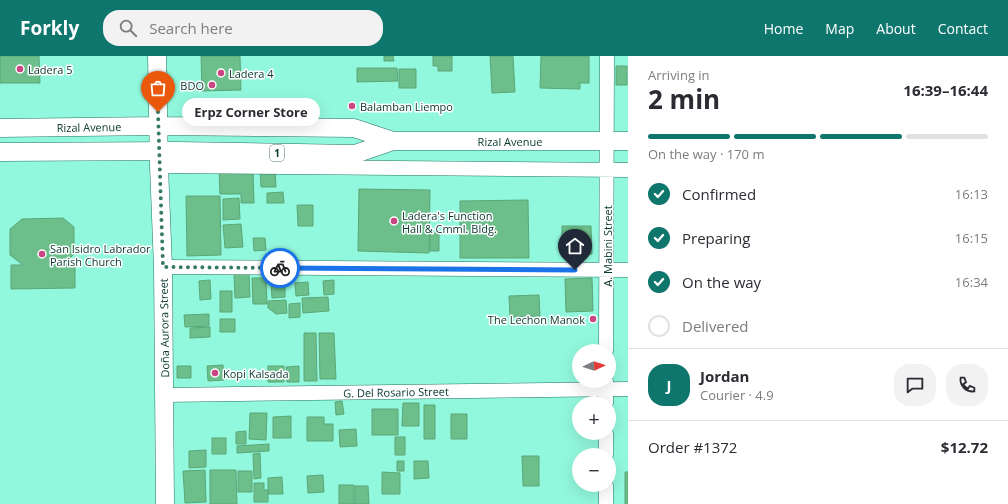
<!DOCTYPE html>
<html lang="en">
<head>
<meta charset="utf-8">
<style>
  :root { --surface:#fff; --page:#f2f2f3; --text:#2b2b33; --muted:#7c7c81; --line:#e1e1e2; --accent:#0f766e }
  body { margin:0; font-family:"Open Sans",sans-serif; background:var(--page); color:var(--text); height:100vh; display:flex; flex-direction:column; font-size:15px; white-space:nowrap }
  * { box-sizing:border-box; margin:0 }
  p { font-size:13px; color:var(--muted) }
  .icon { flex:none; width:22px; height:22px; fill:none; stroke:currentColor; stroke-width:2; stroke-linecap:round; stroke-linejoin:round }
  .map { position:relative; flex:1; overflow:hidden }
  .details { display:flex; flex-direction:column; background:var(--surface); width:380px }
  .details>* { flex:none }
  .needle { width:26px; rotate:87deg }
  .tools { position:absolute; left:572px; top:288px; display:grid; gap:8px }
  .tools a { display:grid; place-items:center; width:44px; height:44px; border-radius:50%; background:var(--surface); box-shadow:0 4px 16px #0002; font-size:20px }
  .pin { position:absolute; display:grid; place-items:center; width:34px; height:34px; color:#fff; margin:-41px -17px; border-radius:50% 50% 50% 0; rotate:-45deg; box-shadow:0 0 4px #0007 }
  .pin .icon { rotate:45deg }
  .courier { position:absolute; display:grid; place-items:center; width:40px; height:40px; margin:-20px; border:3px solid #1a73e8; border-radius:50%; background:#fff; color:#222; box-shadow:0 1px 5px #0007 }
  .bubble { position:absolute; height:28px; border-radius:14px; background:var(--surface); box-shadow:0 4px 16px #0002; font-size:13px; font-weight:700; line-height:28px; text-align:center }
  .head em { font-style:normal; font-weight:700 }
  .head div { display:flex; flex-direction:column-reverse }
  .head { display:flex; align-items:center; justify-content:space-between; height:68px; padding:0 20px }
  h1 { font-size:26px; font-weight:700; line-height:30px }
  .bar { display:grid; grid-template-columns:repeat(4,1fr); gap:6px 4px; align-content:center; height:48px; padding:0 20px }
  .bar i { height:5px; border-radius:3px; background:var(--line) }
  .bar .selected { background:var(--accent) }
  .bar p { grid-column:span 4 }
  .line { display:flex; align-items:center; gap:10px; padding:0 20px; border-top:1px solid var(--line) }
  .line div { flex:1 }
  .round { display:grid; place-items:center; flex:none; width:42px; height:42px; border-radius:16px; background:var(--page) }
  ol { padding:0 20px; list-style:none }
  li { display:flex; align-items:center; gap:12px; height:44px }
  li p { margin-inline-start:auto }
  li .icon { padding:4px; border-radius:50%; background:var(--accent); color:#fff; stroke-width:4 }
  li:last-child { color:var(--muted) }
  li i { width:22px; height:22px; border:2px solid var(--line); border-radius:50% }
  header { display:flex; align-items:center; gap:24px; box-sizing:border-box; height:56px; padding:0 20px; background:var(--accent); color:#fff }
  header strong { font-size:19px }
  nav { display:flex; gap:22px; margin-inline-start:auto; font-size:14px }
  .search { width:280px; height:36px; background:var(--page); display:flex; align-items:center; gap:10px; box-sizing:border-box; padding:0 14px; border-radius:16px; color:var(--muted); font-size:15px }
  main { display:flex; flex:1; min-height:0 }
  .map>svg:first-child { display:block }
  .building { fill:#6cbf8b; stroke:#5ba677 }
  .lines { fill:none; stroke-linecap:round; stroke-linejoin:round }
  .minor-casing { stroke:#237563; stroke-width:15 }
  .major-casing { stroke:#237563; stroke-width:19 }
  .minor { stroke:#fff; stroke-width:14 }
  .major { stroke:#fff; stroke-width:18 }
  .done { stroke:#387a6a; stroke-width:4; stroke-dasharray:0 7.2 }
  .route { stroke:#1a73e8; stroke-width:5 }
  .poi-dot { fill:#cb4483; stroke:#fff; stroke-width:1.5 }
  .labels { text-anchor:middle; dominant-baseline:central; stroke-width:3; stroke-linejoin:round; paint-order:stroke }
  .shield { fill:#fff; stroke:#51726b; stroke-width:1 }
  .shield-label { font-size:10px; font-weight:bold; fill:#07362c }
  .poi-label { font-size:11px; fill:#07362c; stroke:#fff; text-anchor:start }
  .street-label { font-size:11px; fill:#07362c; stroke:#fff }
</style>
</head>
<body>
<header>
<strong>Forkly</strong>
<div class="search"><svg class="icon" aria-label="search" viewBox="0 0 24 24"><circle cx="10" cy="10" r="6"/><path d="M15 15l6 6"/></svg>Search here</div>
<nav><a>Home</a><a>Map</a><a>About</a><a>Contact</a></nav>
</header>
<main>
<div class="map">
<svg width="628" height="448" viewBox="0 0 628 448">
  <rect width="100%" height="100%" fill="#92f8dd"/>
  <path class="building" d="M0,0H39L40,27H0Z
    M201,0H240L241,34L202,35Z
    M384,0H393L394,5H384Z
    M433,0H452V15H438V10H433Z
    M490,0H513L515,36L492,37Z
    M541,0H589V27H580V33L540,32Z
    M616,10H627V29H616Z
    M357,12H397L398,25L357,26Z
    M399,13H416V32H399Z
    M275,111L276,131H261L260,112Z
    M219,114H253L254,147H241V138H220Z
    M359,133L430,134L429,197L358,195Z
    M283,136L284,147H267V137Z
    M186,140H220L221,199L187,200Z
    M239,142L240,163L223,164V143Z
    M528,144L529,202H460V145Z
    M297,149H313V170H298Z
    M63,162L74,171V198L64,208H75V232L11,233V209H23L10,199V173L22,163Z
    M241,168L243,191L225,192L223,169Z
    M562,170H591L592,198L562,199Z
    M430,177H439V195H430Z
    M253,182H265L266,194L254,195Z
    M249,217L250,241L235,242L234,218Z
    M252,222H266L267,248H253Z
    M592,222L593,255L566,256L565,223Z
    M210,224L211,243L200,244L199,225Z
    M334,224V238L324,239L323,225Z
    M308,226L309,239L296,240L295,227Z
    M271,227H285V241L272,242Z
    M220,235H232V256H220Z
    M539,239L540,260L510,261L509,240Z
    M328,241L329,255L303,257L302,242Z
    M286,244L287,257L276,258L268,252V245Z
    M300,247V261L289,262V248Z
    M209,258V270L185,271L184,259Z
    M220,263H235V276H220Z
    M210,271V281L190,282V272Z
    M304,277H316L317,325H304Z
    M319,277H334L336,323H320Z
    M223,309L224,324L208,325L207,310Z
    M177,310H191V322H177Z
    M268,310H284V326H268Z
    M299,310V326H287L286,311Z
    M342,345L344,358L336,359L335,346Z
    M403,347H419V370H402Z
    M424,349H435V383H424Z
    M372,353H398V379H372Z
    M250,357H267L266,384L249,383Z
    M451,358H467V383H451Z
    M291,360V382H273V361Z
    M307,361H324V368H333V385H307Z
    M356,373L357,390L340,391L339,374Z
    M246,375V388H236V376Z
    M395,381H405V399H395Z
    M212,382H226V398H212Z
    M269,388V395L237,397V390Z
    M206,394V411L189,412V395Z
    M260,397L261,422L254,423L253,398Z
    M522,400H539V430H523Z
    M397,405H404V415H397Z
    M414,405H428L429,422L414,423Z
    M205,414L206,446L185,447L183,415Z
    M210,414H236L237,448H210Z
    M238,415H252V436H238Z
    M382,416L400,417V438H382Z
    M625,416H628V448H625Z
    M323,419L324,436L308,437L307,420Z
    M282,421L283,438H268V422Z
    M254,427H264V434H268V446H254Z
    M339,429H354V448H339Z
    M355,430H368L369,448H355Z"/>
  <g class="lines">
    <defs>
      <path id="minor" d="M159,110L628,114
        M163,211L628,214
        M606,295L607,0
        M165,339L628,333
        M606,347V325
        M606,399V377
        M606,448V429"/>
      <path id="major" d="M157,0L159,110L163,211L165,448
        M0,72L158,70L354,72L393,85
        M0,96L177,95L355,98L393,85H628"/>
    </defs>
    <use href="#minor" class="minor-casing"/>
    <use href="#major" class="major-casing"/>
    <use href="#minor" class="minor"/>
    <use href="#major" class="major"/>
  </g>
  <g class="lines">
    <path class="done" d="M158,56L163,211L280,212"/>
    <path class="route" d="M280,212L575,214"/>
  </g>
  <g class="poi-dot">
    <circle cx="20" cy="13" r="4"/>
    <circle cx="221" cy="17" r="4"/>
    <circle cx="212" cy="29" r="4"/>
    <circle cx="352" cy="50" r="4"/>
    <circle cx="394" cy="165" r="4"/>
    <circle cx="42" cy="198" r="4"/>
    <circle cx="593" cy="263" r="4"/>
    <circle cx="215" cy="317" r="4"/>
  </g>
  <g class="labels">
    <rect class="shield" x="270" y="89" width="14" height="16" rx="3"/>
    <g class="shield-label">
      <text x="277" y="97">1</text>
    </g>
    <g class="poi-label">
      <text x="28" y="13">Ladera 5</text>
      <text x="229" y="17">Ladera 4</text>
      <text x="204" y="29" text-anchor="end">BDO</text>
      <text x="360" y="50">Balamban Liempo</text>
      <text x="402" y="159">Ladera's Function<tspan x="402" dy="13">Hall &amp; Cmml. Bldg.</tspan></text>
      <text x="50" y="192">San Isidro Labrador<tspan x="50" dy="13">Parish Church</tspan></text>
      <text x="585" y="263" text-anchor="end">The Lechon Manok</text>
      <text x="223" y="317">Kopi Kalsada</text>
    </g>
    <g class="street-label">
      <text transform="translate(89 71) rotate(-1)">Rizal Avenue</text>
      <text x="510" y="85">Rizal Avenue</text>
      <text transform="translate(607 190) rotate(-90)">A. Mabini Street</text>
      <text transform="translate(164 272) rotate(-91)">Doña Aurora Street</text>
      <text transform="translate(396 336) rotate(-1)">G. Del Rosario Street</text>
    </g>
  </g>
</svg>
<div class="tools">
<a><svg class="needle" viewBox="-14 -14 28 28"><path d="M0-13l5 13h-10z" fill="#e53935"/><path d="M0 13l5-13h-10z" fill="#7c7c81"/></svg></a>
<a>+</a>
<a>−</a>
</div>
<div class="pin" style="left:158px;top:56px;background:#ea580c"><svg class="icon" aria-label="bag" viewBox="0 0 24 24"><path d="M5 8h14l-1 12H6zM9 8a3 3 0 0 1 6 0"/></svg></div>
<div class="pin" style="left:575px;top:214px;background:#1f2937"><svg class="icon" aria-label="home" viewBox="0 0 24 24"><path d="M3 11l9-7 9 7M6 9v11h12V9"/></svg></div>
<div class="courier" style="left:280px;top:212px"><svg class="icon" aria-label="bike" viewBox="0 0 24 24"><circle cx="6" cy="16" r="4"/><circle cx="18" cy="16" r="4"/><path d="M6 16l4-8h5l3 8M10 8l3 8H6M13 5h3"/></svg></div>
<div class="bubble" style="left:182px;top:42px;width:138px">Erpz Corner Store</div>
</div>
<section class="details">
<div class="head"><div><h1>2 min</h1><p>Arriving in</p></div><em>16:39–16:44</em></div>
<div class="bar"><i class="selected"></i><i class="selected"></i><i class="selected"></i><i></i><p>On the way · 170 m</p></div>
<ol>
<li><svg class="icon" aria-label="check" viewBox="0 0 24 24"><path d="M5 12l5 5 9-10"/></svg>Confirmed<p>16:13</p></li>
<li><svg class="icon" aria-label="check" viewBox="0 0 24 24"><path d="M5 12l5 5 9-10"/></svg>Preparing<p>16:15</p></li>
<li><svg class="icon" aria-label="check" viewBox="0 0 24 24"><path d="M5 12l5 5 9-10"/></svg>On the way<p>16:34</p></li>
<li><i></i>Delivered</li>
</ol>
<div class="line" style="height:72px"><b class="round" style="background:var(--accent);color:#fff">J</b><div><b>Jordan</b><p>Courier · 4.9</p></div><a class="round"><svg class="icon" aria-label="chat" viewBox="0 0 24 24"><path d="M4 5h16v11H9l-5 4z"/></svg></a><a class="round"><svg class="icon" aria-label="phone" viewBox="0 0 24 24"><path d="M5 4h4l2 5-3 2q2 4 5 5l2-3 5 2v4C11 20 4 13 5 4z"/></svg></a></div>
<div class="line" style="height:52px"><div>Order #1372</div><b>$12.72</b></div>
</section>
</main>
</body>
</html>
